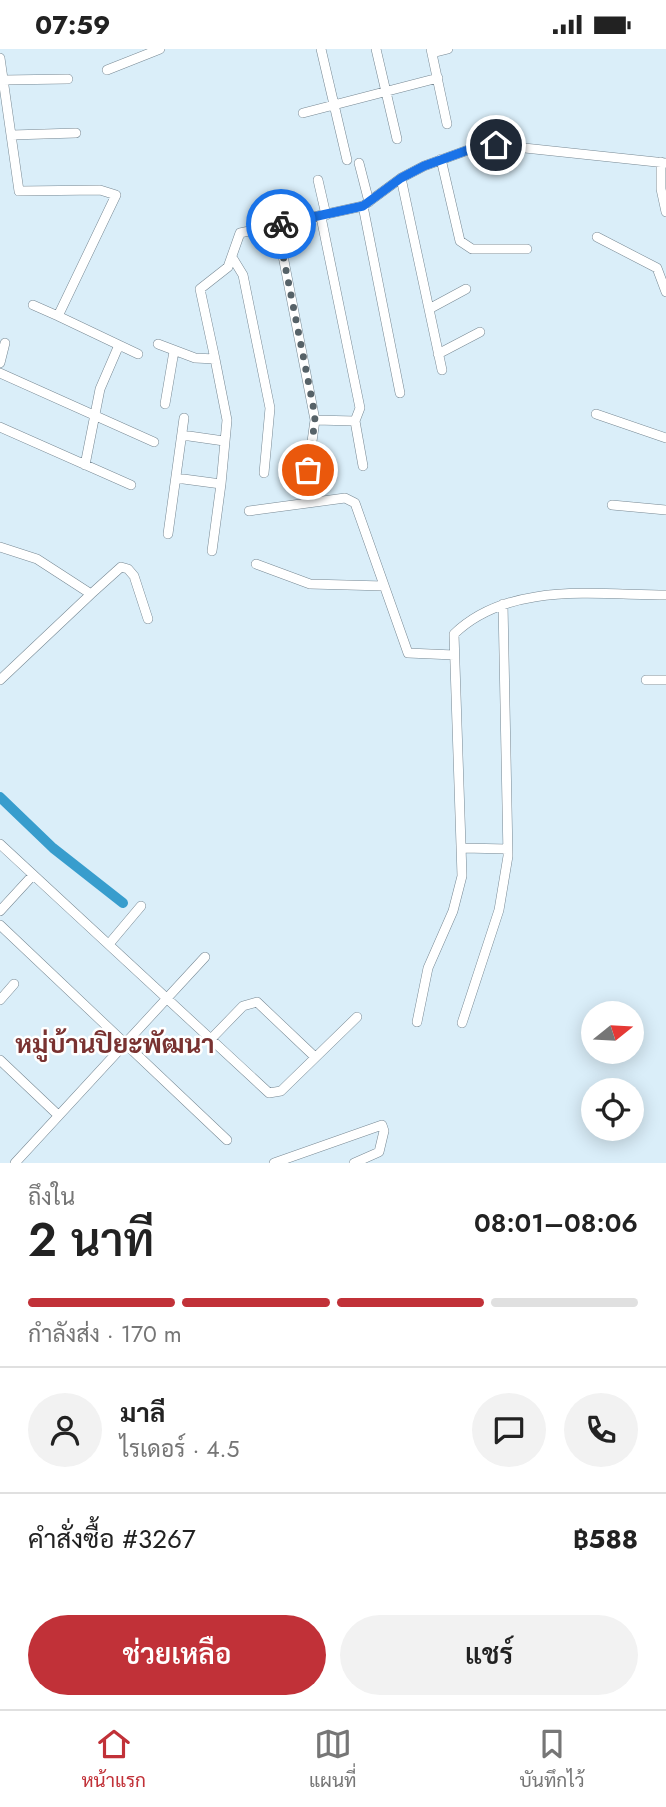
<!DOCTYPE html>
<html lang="th">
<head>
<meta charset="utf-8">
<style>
  :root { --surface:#fff; --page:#f2f2f2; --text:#222; --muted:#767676; --line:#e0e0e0; --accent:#c13138 }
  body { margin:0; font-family:Jost,Sarabun,sans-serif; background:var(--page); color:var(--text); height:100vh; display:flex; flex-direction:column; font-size:26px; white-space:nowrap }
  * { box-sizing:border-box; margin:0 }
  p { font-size:23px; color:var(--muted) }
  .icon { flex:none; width:38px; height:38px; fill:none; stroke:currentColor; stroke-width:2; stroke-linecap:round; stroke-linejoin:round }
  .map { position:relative; height:1114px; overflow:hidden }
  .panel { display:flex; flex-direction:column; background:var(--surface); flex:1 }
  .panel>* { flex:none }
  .needle { width:46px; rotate:72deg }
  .buttons { position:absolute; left:581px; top:952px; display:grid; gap:14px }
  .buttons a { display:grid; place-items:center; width:63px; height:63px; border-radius:50%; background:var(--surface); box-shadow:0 4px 18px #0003; font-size:35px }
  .pin { position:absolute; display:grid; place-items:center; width:60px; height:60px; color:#fff; margin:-30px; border:4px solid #fff; border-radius:50%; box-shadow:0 2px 7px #0007 }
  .courier { position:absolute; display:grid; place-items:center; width:70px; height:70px; margin:-35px; border:5px solid #1a73e8; border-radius:50%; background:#fff; color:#222; box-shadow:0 2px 9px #0007 }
  .summary em { font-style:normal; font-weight:600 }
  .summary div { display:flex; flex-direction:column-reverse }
  .summary { display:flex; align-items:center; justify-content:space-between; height:119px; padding:0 28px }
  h1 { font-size:46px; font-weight:600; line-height:52px }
  .bar { display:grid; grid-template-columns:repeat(4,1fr); gap:10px 7px; align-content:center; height:84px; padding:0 28px }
  .bar i { height:9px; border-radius:5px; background:var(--line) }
  .bar .current { background:var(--accent) }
  .bar p { grid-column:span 4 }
  .line { display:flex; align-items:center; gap:18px; padding:0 28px; border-top:2px solid var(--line) }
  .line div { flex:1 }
  .round { display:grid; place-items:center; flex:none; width:74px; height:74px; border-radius:37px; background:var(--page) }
  .button { display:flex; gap:14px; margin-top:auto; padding:14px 28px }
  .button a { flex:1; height:80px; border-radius:42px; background:var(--accent); color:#fff; font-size:28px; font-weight:600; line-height:80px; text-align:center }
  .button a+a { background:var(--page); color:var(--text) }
  .status { display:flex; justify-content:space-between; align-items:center; height:49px; padding:0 35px; background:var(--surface); direction:ltr }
  .status svg { height:19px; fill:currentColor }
  .dock { display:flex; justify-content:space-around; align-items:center; height:98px; border-top:2px solid var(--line); background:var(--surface); font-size:19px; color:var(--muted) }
  .dock a { display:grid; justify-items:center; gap:4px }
  .dock .current { color:var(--accent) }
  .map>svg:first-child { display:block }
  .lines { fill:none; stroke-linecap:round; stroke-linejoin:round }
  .canal { stroke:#389dcd; stroke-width:10 }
  .street-casing { stroke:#778893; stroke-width:10 }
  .street { stroke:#fff; stroke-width:9 }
  .done { stroke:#566268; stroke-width:7; stroke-dasharray:0 12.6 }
  .route { stroke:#1a73e8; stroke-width:9 }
  .labels { text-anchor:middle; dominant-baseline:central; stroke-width:5; stroke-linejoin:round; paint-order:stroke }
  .neighbourhood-label { font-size:26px; font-weight:bold; fill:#793231; stroke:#fff }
</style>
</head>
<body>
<div class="status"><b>07:59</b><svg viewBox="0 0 49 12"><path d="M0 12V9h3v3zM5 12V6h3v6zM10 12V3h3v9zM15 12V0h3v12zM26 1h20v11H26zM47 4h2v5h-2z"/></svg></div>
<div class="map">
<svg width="666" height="1114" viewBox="0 0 666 1114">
  <rect width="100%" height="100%" fill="#daeef9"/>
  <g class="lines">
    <path class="canal" d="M0,748L53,799L123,854"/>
    <defs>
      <path id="street" d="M321,0L347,111
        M376,0L397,90
        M431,0L447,75
        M432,4L448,0
        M0,9L19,142L100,141L116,146L58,267L119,296L100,340L85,416
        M107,21L160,0
        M3,31L68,30
        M303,64L438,29
        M12,86L76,84
        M441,110L460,192L472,200H527
        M661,113V140L666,163
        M359,114L369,153
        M401,129L442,321
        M318,131L326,166
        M363,157L400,344
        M277,176L315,371L355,372L360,359L321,168
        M597,188L657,219L666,243
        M232,208L243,226L270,359L264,424
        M33,256L58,267
        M429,260L466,240
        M158,295L195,309L215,310L200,240L228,218L240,184L363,157L401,129L424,117L468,101L496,96L666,114
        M119,296L138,305
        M438,305L480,283
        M0,314L5,294
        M0,324L154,393
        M165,355L174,302
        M596,365L666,389
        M355,372L363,417
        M0,378L131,436
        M182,386L224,392
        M308,421L315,371
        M176,429L221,435L227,371L215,310
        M612,456L666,461
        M249,462L345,449L355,454L408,604L454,606
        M168,485L184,369
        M0,498L37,510L91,545L121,518L128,520L134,527L148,570
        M212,502L221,435
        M256,515L310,535L384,537
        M0,631L91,545
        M646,631H666
        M0,795L269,1044L281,1042L357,968
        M463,799L508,800
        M0,862L33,826
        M0,876L227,1091
        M109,895L141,857
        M0,951L14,935
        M417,973L428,919L453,862L462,827L454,585C509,532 596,546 666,546
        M462,974L499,861L508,807L503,555
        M210,991L243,957L257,953L315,1008
        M0,1011L58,1066
        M15,1114L205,908
        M274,1114L382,1076L384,1082L379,1103L354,1114"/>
    </defs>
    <use href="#street" class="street-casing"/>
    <use href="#street" class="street"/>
  </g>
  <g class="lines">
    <path class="done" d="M281,175L277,176L313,356L315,371L308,421"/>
    <path class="route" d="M281,175L363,157L401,129L424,117L468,101L496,96"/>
  </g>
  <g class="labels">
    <g class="neighbourhood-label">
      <text x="115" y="995">หมู่บ้านปิยะพัฒนา</text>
    </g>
  </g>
</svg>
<div class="buttons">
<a><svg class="needle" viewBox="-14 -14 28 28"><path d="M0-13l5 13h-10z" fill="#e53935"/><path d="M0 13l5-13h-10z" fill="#767676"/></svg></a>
<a><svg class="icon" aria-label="locate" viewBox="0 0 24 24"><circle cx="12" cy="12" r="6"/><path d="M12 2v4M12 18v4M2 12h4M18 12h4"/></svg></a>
</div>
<div class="pin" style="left:308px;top:421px;background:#ea580c"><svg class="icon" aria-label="bag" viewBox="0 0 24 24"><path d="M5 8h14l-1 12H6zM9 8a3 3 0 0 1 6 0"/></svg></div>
<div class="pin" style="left:496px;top:96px;background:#1f2937"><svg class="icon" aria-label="home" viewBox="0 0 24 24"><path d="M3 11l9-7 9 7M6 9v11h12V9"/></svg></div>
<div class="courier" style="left:281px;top:175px"><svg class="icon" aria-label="bike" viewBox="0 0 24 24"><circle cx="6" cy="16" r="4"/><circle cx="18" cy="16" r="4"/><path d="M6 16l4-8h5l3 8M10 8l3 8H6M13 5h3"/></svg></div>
</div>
<section class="panel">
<div class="summary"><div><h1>2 นาที</h1><p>ถึงใน</p></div><em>08:01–08:06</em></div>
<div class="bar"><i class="current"></i><i class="current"></i><i class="current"></i><i></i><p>กำลังส่ง · 170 m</p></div>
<div class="line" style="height:126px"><a class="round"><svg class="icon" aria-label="person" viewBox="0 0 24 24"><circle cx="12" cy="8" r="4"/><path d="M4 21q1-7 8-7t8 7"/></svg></a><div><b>มาลี</b><p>ไรเดอร์ · 4.5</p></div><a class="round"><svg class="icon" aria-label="chat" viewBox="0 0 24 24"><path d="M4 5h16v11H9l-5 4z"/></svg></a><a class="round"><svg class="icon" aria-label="phone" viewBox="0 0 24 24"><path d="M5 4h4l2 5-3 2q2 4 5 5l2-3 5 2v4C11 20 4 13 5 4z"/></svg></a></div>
<div class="line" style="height:91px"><div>คำสั่งซื้อ #3267</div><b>฿588</b></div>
<div class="button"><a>ช่วยเหลือ</a><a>แชร์</a></div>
</section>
<nav class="dock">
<a class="current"><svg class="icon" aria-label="home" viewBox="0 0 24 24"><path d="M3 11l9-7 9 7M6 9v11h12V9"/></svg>หน้าแรก</a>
<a><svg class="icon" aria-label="map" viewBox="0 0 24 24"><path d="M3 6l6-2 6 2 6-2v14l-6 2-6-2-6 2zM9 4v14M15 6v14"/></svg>แผนที่</a>
<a><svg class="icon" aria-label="saved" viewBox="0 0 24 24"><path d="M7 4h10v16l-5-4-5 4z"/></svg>บันทึกไว้</a>
</nav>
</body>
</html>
